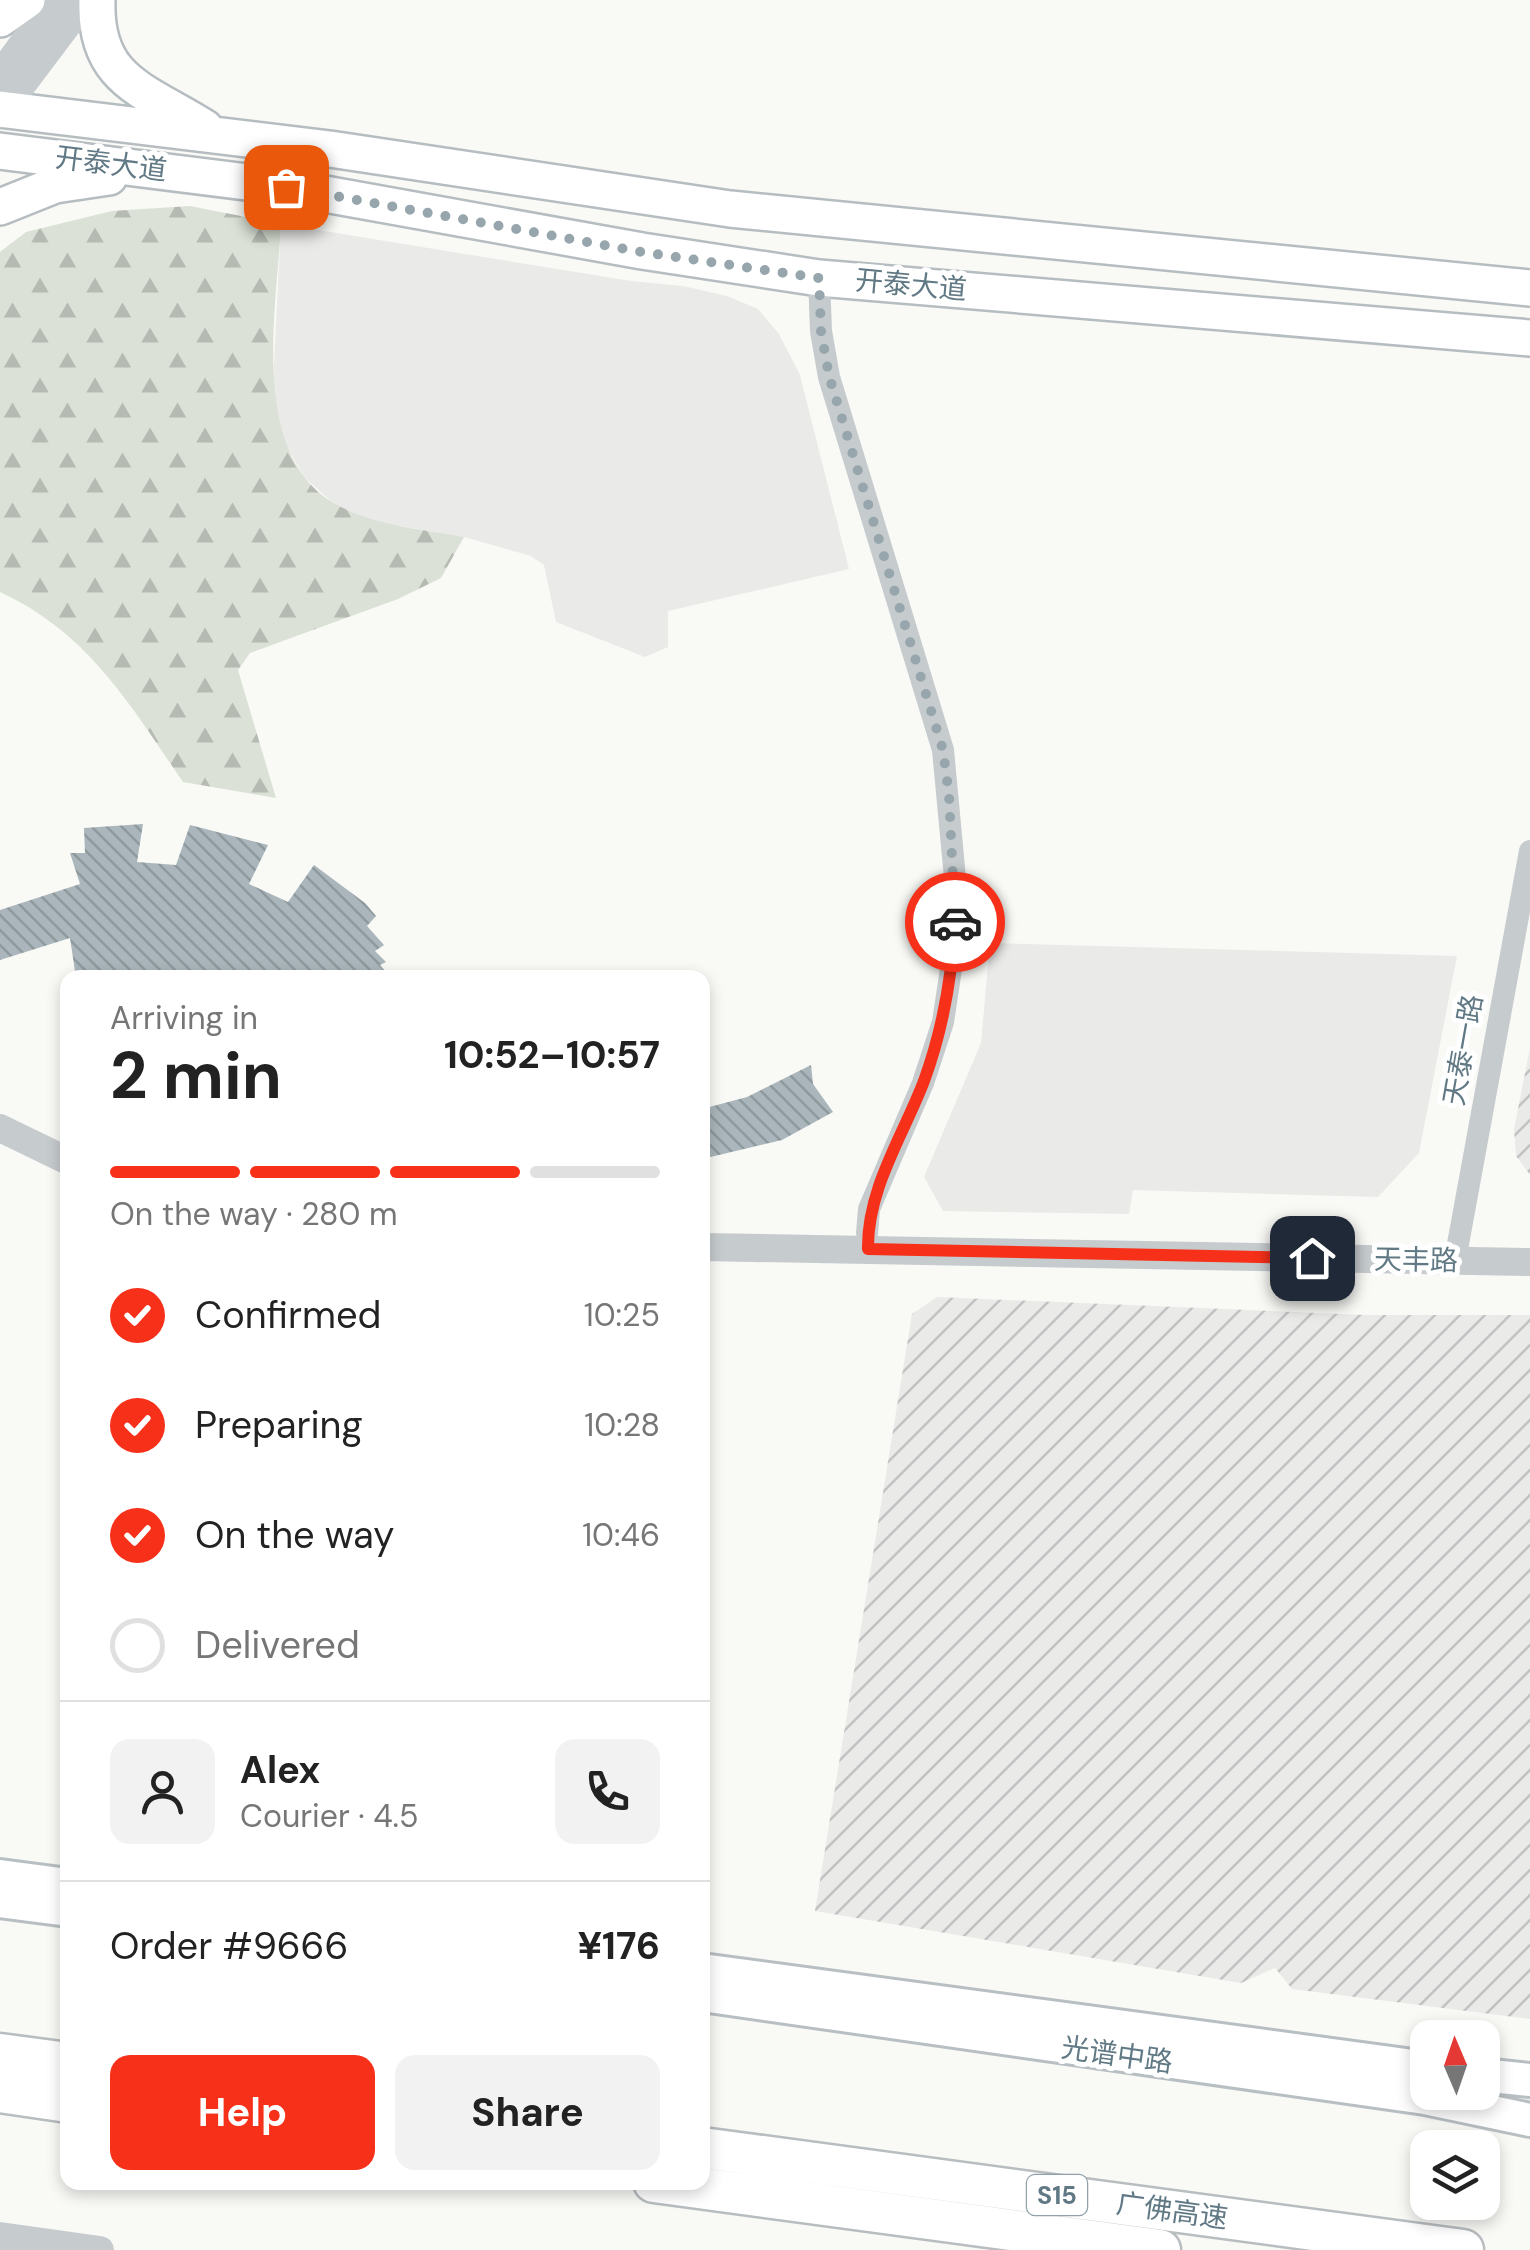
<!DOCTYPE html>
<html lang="en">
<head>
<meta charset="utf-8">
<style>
  :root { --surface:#fff; --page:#f2f2f2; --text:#222; --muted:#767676; --line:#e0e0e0; --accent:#f63019 }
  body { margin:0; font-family:"DM Sans","Noto Sans SC",sans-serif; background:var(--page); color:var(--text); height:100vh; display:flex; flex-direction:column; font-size:38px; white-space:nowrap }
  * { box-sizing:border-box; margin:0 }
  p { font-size:32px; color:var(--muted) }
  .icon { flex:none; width:55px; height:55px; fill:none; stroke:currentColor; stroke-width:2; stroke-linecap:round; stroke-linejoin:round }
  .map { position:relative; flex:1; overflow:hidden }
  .details { position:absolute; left:60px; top:970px; width:650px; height:1220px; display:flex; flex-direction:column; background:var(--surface); border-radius:20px; box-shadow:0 5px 15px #0003 }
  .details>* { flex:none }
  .needle { width:65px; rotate:358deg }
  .tools { position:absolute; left:1410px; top:2020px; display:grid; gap:20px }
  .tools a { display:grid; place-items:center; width:90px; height:90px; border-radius:20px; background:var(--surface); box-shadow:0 5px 15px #0003; font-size:50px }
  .pin { position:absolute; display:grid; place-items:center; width:85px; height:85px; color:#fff; margin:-42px; border-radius:20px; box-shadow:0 5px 15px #0006 }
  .courier { position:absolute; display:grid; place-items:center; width:100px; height:100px; margin:-50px; border:8px solid #f63019; border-radius:50%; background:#fff; color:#222; box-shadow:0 2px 12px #0007 }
  .head em { font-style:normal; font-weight:700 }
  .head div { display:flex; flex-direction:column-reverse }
  .head { display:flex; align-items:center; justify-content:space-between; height:170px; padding:0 50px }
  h1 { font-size:65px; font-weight:700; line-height:75px }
  .bar { display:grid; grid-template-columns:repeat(4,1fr); gap:15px 10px; align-content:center; height:120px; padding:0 50px }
  .bar i { height:12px; border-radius:8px; background:var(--line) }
  .bar .on { background:var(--accent) }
  .bar p { grid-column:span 4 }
  .line { display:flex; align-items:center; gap:25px; padding:0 50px; border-top:2px solid var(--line) }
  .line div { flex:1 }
  .round { display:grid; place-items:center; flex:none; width:105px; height:105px; border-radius:20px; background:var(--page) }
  ol { padding:0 50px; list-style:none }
  li { display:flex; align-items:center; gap:30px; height:110px }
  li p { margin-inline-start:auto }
  li .icon { padding:10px; border-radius:50%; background:var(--accent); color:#fff; stroke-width:4 }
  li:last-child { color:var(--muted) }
  li i { width:55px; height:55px; border:5px solid var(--line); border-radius:50% }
  .cta { display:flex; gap:20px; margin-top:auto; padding:20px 50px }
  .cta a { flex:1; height:115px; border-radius:20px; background:var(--accent); color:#fff; font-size:40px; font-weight:700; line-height:115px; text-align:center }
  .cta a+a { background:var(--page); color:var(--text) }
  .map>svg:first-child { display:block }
  .built { fill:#eaeae9 }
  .industrial { fill:url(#industrial-furrows) }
  .forest { fill:url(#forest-firs) }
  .building { fill:url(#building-back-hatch) }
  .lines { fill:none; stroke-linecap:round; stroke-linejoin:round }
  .secondary-casing { stroke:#b8bfc3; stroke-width:38 }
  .primary-casing { stroke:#b6bdc0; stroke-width:40 }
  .motorway-casing { stroke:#b8bdc0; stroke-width:45 }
  .minor { stroke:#c6cbce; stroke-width:22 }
  .tertiary { stroke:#c6cbce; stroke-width:28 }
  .secondary { stroke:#fff; stroke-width:32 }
  .primary { stroke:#fff; stroke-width:35 }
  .motorway { stroke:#fff; stroke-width:40 }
  .done { stroke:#96a6ac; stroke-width:10; stroke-dasharray:0 18 }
  .route { stroke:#f63019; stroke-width:12 }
  .labels { text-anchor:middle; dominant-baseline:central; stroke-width:10; stroke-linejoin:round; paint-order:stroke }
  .shield { fill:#fff; stroke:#90a1a9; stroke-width:2.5 }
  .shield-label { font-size:25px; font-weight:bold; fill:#617984 }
  .street-label { font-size:28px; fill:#617984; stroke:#fff }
</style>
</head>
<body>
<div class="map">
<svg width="1530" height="2250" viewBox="0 0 1530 2250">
  <defs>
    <pattern id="industrial-furrows" width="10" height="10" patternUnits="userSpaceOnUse" patternTransform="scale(2.5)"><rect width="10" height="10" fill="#eaeae9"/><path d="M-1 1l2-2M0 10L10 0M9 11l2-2" fill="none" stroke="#c1c2c2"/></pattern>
    <pattern id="forest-firs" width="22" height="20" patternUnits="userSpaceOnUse" patternTransform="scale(2.5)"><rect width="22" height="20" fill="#dbe1d6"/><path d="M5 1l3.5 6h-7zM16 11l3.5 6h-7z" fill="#b5bbb3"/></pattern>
    <pattern id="building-back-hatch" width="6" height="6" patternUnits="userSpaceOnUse" patternTransform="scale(2.5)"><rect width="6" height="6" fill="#aab6bb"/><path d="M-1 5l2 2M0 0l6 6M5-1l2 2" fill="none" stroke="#8e999e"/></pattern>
  </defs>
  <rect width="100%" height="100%" fill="#f9f9f6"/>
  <path class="built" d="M281,224L631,281L683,286L727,296L758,309L779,334L800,375L849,569L668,611V647L645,657L556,622L544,565L531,556L464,537L372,521L335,505L304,477L280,434L273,383Z
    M990,943L1457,956L1419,1153L1378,1197L1133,1190L1129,1214L943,1211L924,1177L981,1043Z"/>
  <path class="industrial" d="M1530,1048V1175L1516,1156L1514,1129Z
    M937,1297L1366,1315H1530V2019L1292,1989L1275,1968L1241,1983L815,1911L912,1314Z"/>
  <path class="forest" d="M190,206L281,224C277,309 247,458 339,506C377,526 422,529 464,537L441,578L398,599L250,653L238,670L276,798L183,782C130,705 89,633 0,592V252L26,232L112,211Z"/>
  <path class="building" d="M143,824L137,862L176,865L190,825L268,845L249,884L288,902L314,865L365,903L376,916L367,926L384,945L375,951L386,962L380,965L391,978H76L70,938L0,960V910L80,884L70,853H85L84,828Z
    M811,1065L813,1084L833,1112L782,1140L702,1159V1109L747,1097Z"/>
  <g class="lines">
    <defs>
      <path id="secondary" d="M0,1876L68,1885
        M0,1901L68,1910
        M702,1970L1428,2068
        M702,1995L1425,2098L1530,2120
        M1482,2075L1530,2080"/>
      <path id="primary" d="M97,0C94,81 145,90 205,128
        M0,19L27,0
        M0,109L330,149L730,209L1530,288
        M0,151L286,187L642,251L819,278L1530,338
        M0,207L55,185L109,177"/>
      <path id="motorway" d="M0,2054L68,2063
        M0,2092L68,2102
        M702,2148L1463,2250
        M654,2182L1160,2250"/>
    </defs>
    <use href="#secondary" class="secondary-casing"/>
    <use href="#primary" class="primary-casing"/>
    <use href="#motorway" class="motorway-casing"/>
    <path class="minor" d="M819,278L821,331L829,377L943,750L955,878L953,956L943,1022L923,1083L869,1209L867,1233
      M1458,1260V1244L1530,851"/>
    <path class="tertiary" d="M0,75L55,0
      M0,114L86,0
      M0,1128L68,1161
      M702,1247L1530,1262
      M0,2236L100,2250"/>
    <use href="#secondary" class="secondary"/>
    <use href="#primary" class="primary"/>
    <use href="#motorway" class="motorway"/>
  </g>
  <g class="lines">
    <path class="done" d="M286,187L642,252L819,278L821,331L829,376L943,750L949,795L955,922"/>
    <path class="route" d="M955,922C952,978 943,1029 924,1081C903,1136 867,1189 868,1249L1312,1258"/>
  </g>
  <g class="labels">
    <rect class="shield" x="1027" y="2175" width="60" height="40" rx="8"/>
    <g class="shield-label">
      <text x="1057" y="2195">S15</text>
    </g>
    <g class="street-label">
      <text transform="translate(111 164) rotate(7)">开泰大道</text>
      <text transform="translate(911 285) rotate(5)">开泰大道</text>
      <text transform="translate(1463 1050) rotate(-80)">天泰一路</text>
      <text transform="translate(1416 1260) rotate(1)">天丰路</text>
      <text transform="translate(1117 2055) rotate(8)">光谱中路</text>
      <text transform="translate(1172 2211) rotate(8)">广佛高速</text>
    </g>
  </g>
</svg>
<div class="tools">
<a><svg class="needle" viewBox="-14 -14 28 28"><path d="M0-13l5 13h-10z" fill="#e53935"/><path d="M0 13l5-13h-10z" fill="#767676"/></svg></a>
<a><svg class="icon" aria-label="layers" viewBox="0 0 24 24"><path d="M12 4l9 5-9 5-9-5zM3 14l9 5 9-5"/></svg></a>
</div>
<div class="pin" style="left:286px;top:187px;background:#ea580c"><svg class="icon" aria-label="bag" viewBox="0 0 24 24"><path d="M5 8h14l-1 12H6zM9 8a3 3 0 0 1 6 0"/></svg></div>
<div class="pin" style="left:1312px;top:1258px;background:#1f2937"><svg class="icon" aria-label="home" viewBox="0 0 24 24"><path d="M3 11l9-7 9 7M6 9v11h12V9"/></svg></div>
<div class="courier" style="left:955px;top:922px"><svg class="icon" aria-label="car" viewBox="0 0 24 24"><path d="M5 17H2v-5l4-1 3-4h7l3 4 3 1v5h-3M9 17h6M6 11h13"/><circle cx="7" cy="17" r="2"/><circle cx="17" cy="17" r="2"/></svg></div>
<section class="details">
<div class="head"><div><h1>2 min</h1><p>Arriving in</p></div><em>10:52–10:57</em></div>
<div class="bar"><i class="on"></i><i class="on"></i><i class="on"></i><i></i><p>On the way · 280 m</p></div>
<ol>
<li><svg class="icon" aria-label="check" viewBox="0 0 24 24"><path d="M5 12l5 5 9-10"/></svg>Confirmed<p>10:25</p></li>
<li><svg class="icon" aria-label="check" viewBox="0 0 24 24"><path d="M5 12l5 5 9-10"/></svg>Preparing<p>10:28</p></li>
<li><svg class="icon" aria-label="check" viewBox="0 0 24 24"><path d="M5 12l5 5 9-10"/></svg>On the way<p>10:46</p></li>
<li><i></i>Delivered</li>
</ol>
<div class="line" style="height:180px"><a class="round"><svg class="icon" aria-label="person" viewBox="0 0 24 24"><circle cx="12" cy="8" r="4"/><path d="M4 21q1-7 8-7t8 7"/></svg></a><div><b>Alex</b><p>Courier · 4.5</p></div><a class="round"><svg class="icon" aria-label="phone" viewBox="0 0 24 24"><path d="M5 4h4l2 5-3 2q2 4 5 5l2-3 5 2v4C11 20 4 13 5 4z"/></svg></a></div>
<div class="line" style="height:130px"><div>Order #9666</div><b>¥176</b></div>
<div class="cta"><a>Help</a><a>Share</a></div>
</section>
</div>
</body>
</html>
